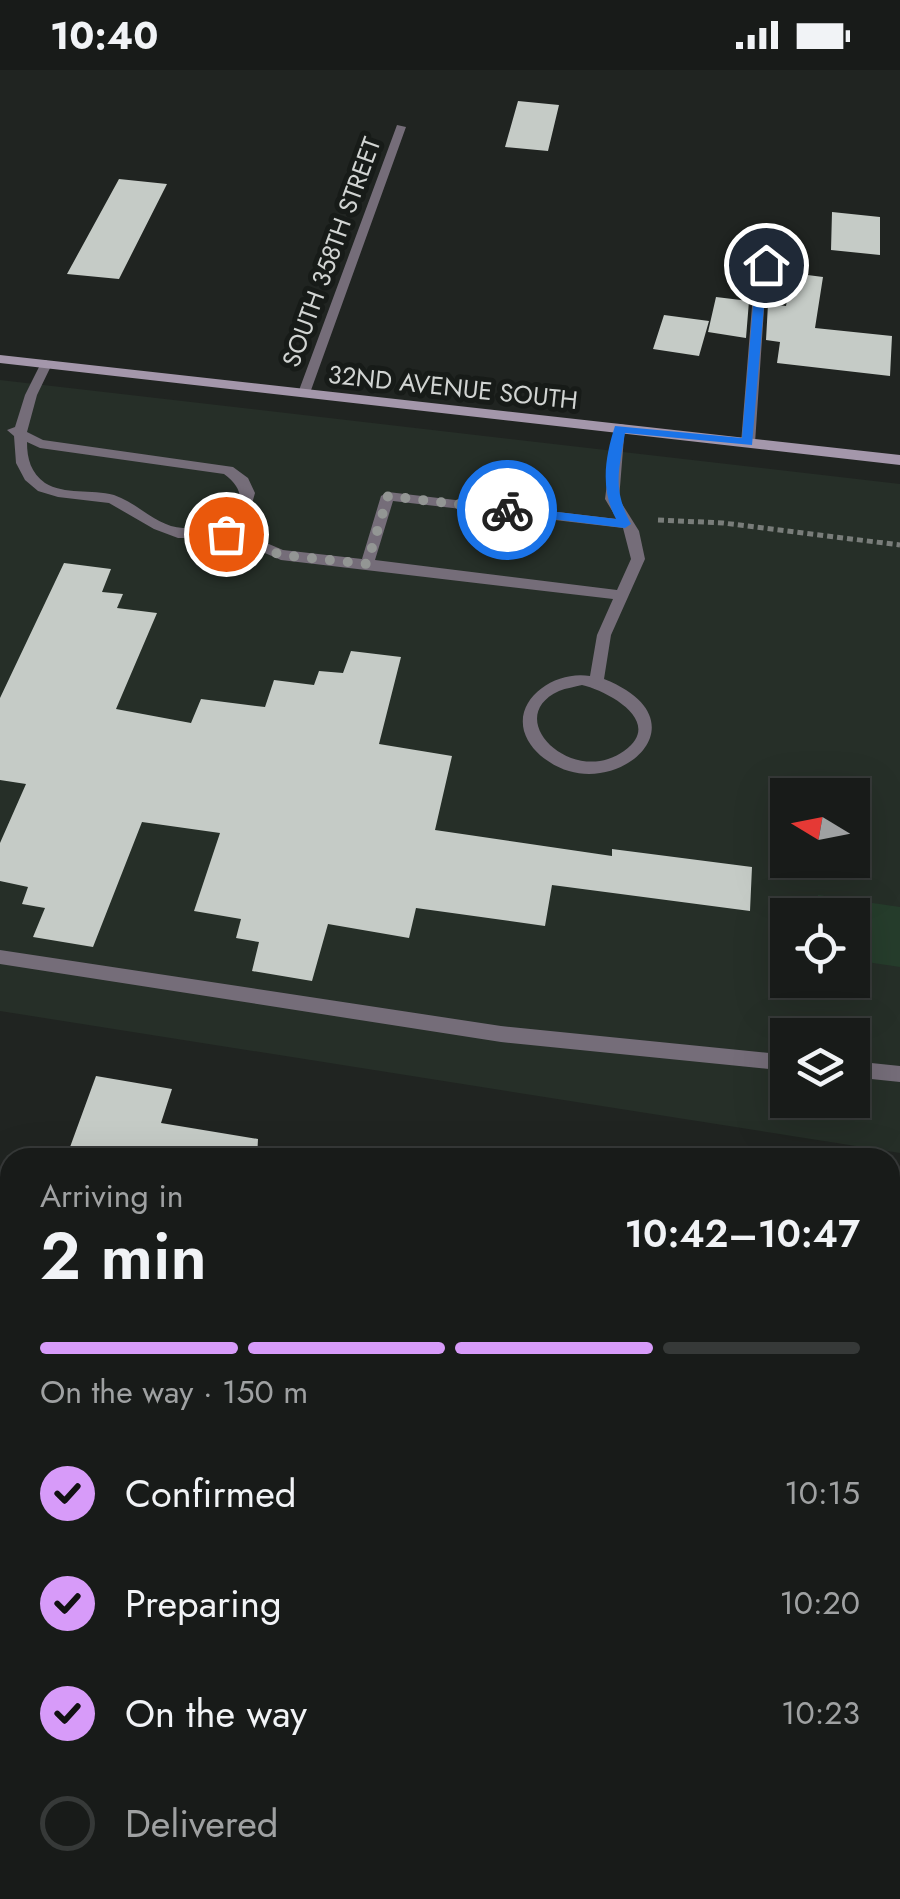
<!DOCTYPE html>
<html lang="en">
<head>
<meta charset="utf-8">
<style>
  :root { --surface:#181b19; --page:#212422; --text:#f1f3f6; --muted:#9fa1a2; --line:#363938; --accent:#d79bf9 }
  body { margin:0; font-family:Jost,sans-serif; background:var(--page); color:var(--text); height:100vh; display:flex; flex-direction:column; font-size:38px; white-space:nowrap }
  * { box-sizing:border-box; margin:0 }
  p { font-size:32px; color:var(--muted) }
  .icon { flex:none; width:55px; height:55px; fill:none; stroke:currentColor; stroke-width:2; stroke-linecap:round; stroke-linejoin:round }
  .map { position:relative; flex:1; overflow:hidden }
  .panel { position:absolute; left:0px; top:1078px; width:900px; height:752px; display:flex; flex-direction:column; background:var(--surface); border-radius:30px 30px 0 0; box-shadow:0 10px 40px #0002,0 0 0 2px var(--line) }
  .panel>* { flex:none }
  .needle { width:65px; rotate:280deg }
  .buttons { position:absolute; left:770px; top:708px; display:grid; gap:20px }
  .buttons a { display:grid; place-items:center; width:100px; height:100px; border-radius:0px; background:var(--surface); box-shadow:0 10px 40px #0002,0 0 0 2px var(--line); font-size:50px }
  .pin { position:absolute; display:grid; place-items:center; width:85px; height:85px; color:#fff; margin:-42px; border:5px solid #fff; border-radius:50%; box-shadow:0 2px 10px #0007 }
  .courier { position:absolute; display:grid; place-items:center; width:100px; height:100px; margin:-50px; border:8px solid #1a73e8; border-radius:50%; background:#fff; color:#222; box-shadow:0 2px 12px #0007 }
  .head em { font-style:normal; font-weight:600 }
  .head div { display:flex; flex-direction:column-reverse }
  .head { display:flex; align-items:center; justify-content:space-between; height:170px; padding:0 40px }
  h1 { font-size:65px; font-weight:600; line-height:75px }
  .bar { display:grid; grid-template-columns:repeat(4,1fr); gap:15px 10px; align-content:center; height:120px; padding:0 40px }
  .bar i { height:12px; border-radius:8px; background:var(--line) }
  .bar .current { background:var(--accent) }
  .bar p { grid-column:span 4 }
  ol { padding:0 40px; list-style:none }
  li { display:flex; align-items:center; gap:30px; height:110px }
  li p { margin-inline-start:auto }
  li .icon { padding:10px; border-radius:50%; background:var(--accent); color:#111; stroke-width:4 }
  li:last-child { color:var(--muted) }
  li i { width:55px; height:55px; border:5px solid var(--line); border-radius:50% }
  .status { display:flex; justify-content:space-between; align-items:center; height:70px; padding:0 50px; background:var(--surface); direction:ltr }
  .status svg { height:28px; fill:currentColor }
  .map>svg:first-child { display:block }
  .built { fill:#262f28; fill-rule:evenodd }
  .green { fill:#263d2c }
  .building { fill:#c5cbc6 }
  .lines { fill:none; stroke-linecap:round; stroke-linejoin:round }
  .path { stroke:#797d7a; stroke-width:5; stroke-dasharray:6 4; stroke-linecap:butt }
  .lane { fill:#756d79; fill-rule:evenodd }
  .street { fill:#756d79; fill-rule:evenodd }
  .secondary { fill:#a497ab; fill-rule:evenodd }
  .route { fill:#1a73e8 }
  .done { stroke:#939694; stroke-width:10; stroke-dasharray:0 18 }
  .labels { text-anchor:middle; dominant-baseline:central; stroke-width:10; stroke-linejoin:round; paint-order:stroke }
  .far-street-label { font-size:25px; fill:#d1d4d2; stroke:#171b18 }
</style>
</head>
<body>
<div class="status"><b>10:40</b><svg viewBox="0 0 49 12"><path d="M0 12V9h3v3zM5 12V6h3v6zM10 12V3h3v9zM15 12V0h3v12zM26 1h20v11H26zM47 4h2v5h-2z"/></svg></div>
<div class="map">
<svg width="900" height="1829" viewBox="0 0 900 1829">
  <rect width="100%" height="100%" fill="#202421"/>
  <path class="built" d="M0,310L900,414V1083L0,941ZM788,725H852V790H788ZM788,845H852V910H788ZM788,965H852V1030H788Z"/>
  <path class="green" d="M818,825L900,837V897L853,890L852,845H817Z
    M0,1719L10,1724V1820H212L231,1829H0Z"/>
  <path class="building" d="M518,31L559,35L548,81L505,77Z
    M119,109L167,114L119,209L67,204Z
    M832,142L880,147V185L831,180Z
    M792,203L823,207L815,258L892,266L890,306L777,293L780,272L766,270L768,234L786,236Z
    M716,227L749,231L746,268L708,262Z
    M664,245L709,251L699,286L653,279Z
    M64,493L111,499L102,522L123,524L117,538L157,543L116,639L191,653L201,629L265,637L274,610L314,615L319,601L343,603L351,581L401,587L379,674L452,686L435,760L612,786V779L752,797L750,841L552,815L545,856L416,838L409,868L328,854L312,911L252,901L259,872L236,868L241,849L194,841L220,763L142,752L93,877L33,867L45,838L22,834L28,817L0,811V773L26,714L0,710V628Z
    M96,1006L172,1019L161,1053L258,1069L257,1088H66Z"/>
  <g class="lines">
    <path class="path" d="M658,450L723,453L900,475"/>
    <path class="lane" d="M397,55L406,57L310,323L304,327L300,326L298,323Z
      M772,164L778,167L765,224L755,373L748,377L741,373L753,224L766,167Z
      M46,290L52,294L37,325L27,362L43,370L233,397L248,408L255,423L251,437L229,457L283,480L362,489L381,426L388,422L617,449L605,429L614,358L620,354L625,355L619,429L639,461L645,489L611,565L604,609C712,652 612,736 548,691C537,684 528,674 524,661C515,626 558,600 590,606L597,565L613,529L281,490L216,462L193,468H178L154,459L109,433L58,427L38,421L25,410L16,393L14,366L7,360L15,357L25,325L42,291ZM27,372L40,378L224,404C265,434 216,460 183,458C157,457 138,433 114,425C92,419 64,425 45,413C31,403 27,389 27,372ZM393,431L623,458L631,489L617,520L375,490ZM582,615C608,621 665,652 624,681C573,718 500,648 559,621C566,618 575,617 582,615Z
      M0,880L501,956L788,985V1001L501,972L0,894Z
      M852,991L900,996V1012L852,1007Z"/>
    <path class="street" d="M0,1110H10V1130H0Z
      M0,1195L10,1197V1219L0,1217Z
      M890,1354L900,1356V1380L890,1378Z"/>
    <path class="secondary" d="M0,285L900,385V395L0,293Z"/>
  </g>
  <path class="route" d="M766,192L771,195L765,224L752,375L625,363C619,401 612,418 631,454L625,458L503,443L501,440L507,436L616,449C600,419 605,387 615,356L742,368L754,224L761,195Z"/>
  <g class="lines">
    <path class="done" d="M226,464L281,485L367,494L388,426L507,440"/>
  </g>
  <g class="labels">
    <g class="far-street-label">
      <text transform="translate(331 182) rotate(-70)">SOUTH 358TH STREET</text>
      <text transform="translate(453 317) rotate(6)">32ND AVENUE SOUTH</text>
    </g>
  </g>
</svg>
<div class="buttons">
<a><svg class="needle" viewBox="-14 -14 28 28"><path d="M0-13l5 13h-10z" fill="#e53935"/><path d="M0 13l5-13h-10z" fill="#9fa1a2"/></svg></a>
<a><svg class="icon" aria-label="locate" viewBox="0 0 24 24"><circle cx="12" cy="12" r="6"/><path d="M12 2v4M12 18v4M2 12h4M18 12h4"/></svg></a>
<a><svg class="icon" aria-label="layers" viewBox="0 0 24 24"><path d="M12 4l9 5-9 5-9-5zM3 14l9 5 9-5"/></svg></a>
</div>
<div class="pin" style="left:226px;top:464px;background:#ea580c"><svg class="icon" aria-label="bag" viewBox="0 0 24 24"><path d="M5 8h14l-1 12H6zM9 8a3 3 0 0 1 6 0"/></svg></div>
<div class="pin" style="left:766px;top:195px;background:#1f2937"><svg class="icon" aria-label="home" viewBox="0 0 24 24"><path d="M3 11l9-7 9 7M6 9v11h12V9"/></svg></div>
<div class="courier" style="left:507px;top:440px"><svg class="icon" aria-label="bike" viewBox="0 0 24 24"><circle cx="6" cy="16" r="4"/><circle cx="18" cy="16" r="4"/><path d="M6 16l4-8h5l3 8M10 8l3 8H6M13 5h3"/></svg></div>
<section class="panel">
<div class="head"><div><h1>2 min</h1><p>Arriving in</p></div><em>10:42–10:47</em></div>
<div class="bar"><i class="current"></i><i class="current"></i><i class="current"></i><i></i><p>On the way · 150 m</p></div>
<ol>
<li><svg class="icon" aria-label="check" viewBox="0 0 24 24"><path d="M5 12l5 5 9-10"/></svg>Confirmed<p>10:15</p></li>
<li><svg class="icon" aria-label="check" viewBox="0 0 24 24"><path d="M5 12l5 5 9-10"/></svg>Preparing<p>10:20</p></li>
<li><svg class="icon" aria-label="check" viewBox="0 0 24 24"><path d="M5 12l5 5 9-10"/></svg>On the way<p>10:23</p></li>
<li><i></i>Delivered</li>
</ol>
</section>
</div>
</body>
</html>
